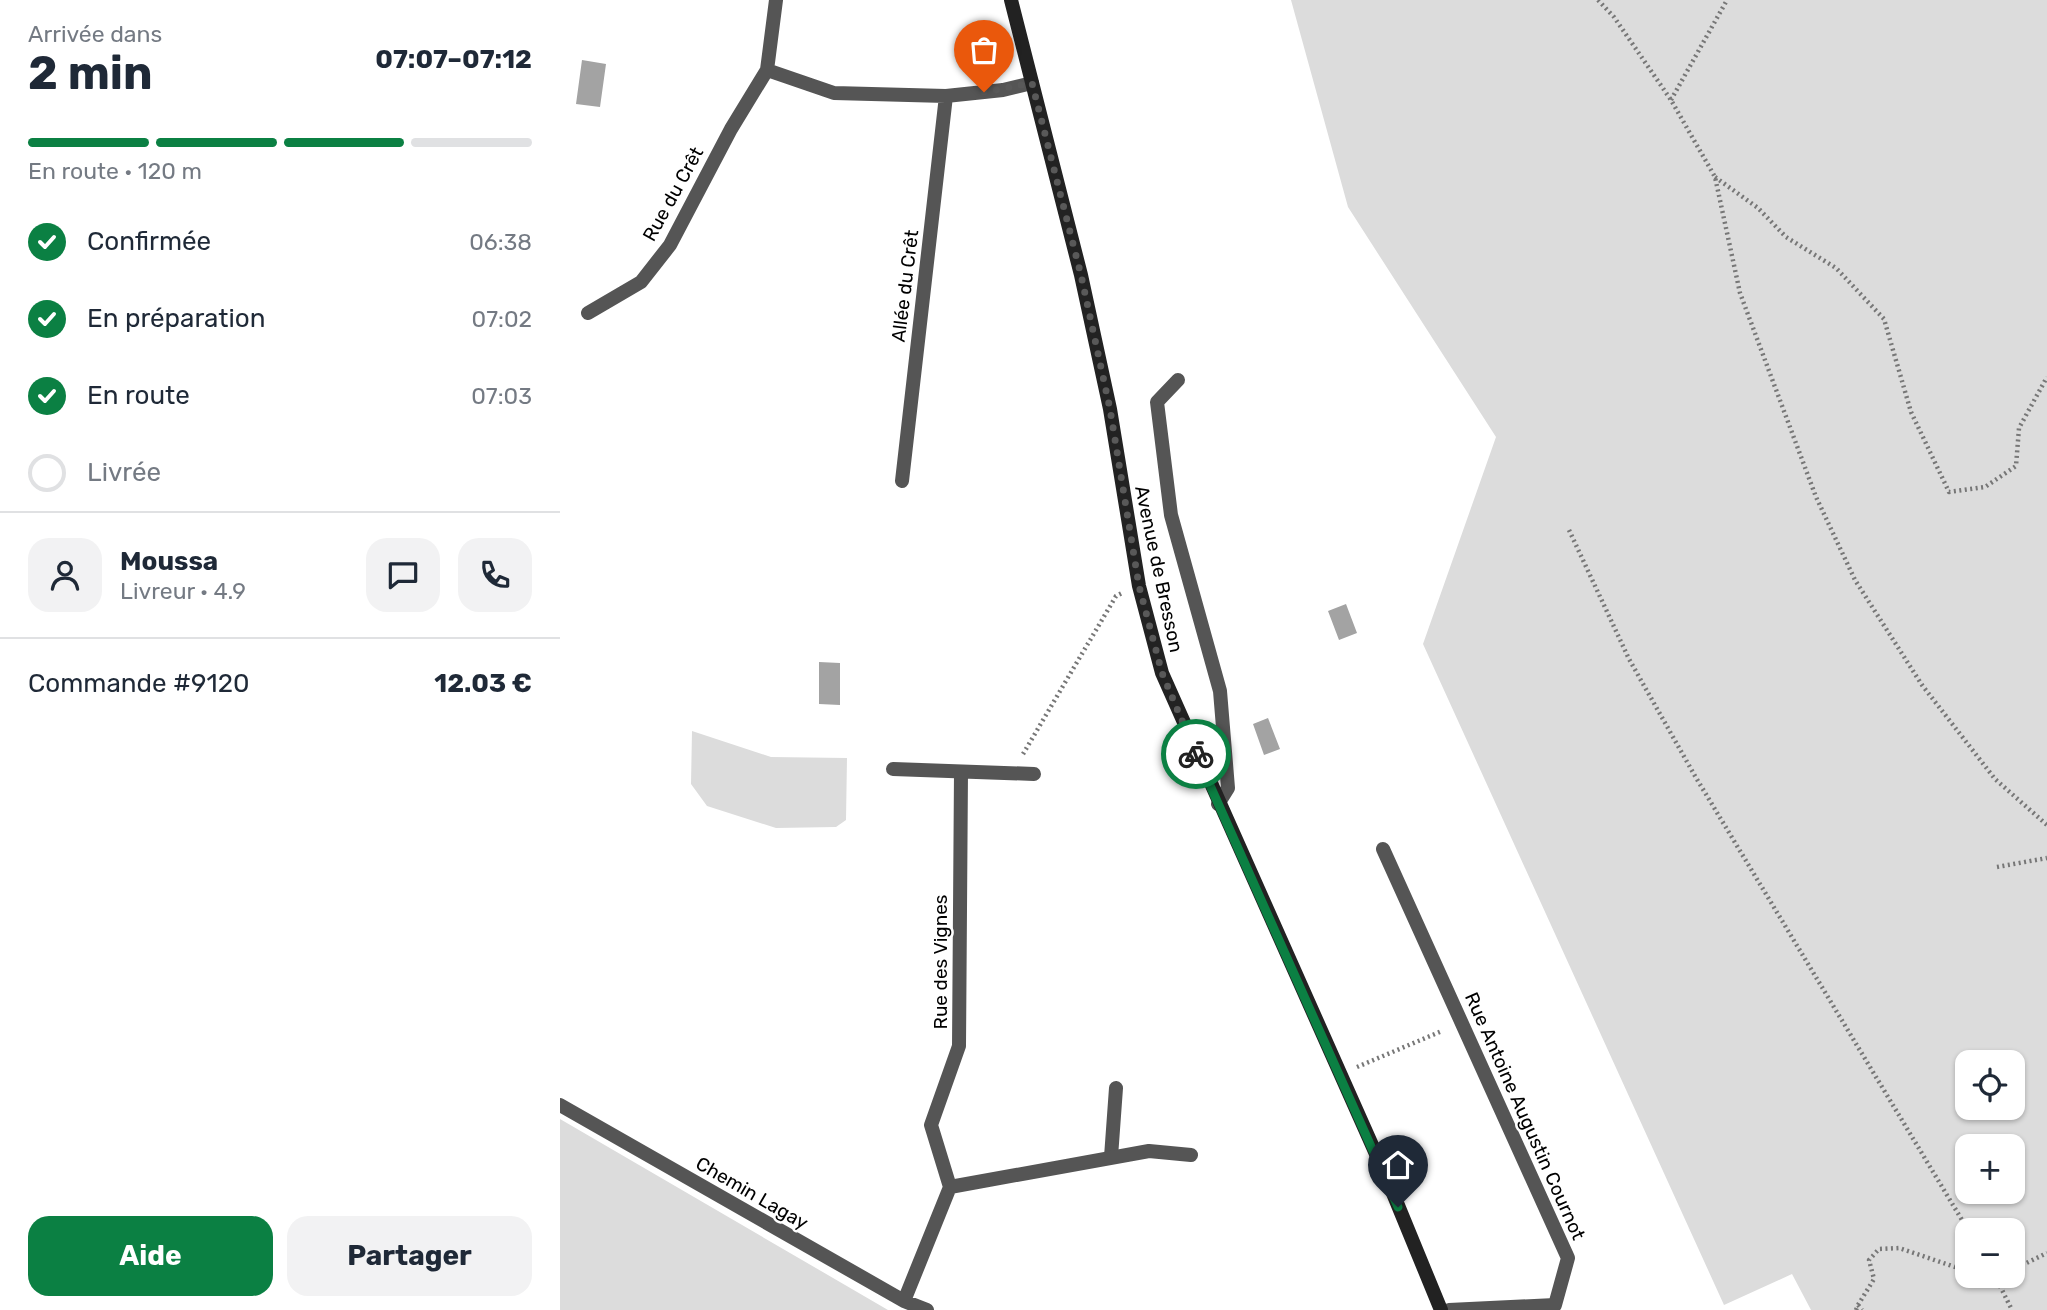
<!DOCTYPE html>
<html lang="fr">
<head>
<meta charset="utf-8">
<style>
  :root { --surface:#fff; --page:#f2f2f3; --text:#1f2937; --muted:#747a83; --line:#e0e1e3; --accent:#0b8043 }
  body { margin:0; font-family:Rubik,sans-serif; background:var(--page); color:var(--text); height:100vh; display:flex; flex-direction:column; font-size:26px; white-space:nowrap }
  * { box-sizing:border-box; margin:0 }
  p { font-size:23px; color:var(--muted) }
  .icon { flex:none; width:38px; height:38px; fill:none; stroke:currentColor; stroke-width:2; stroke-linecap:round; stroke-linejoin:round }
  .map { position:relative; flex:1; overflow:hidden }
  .side { display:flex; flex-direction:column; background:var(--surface); width:560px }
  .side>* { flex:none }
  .buttons { position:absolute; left:1395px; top:1050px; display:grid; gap:14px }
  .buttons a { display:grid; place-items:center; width:70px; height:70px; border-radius:14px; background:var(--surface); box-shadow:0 2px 5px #0004; font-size:35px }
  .pin { position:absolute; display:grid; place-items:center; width:60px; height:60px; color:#fff; margin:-72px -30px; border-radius:50% 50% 50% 0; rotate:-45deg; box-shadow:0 0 7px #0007 }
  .pin .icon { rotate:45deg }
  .courier { position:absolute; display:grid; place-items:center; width:70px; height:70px; margin:-35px; border:5px solid #0b8043; border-radius:50%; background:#fff; color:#222; box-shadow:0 2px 9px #0007 }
  .headline em { font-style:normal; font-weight:700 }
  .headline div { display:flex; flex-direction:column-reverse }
  .headline { display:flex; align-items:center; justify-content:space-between; height:119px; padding:0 28px }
  h1 { font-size:46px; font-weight:700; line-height:52px }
  .bar { display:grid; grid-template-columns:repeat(4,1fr); gap:10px 7px; align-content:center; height:84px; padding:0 28px }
  .bar i { height:9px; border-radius:5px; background:var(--line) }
  .bar .selected { background:var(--accent) }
  .bar p { grid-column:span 4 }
  .line { display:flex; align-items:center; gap:18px; padding:0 28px; border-top:2px solid var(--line) }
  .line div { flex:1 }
  .round { display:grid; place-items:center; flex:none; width:74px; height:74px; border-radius:21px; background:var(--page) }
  ol { padding:0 28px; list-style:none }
  li { display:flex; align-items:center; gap:21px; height:77px }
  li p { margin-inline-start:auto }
  li .icon { padding:7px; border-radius:50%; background:var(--accent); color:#fff; stroke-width:4 }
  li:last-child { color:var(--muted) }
  li i { width:38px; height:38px; border:4px solid var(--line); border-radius:50% }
  .button { display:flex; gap:14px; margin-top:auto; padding:14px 28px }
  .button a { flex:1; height:80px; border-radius:21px; background:var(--accent); color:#fff; font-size:28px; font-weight:700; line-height:80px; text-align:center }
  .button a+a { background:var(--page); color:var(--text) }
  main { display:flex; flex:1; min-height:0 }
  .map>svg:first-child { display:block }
  .green { fill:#dcdcdc; fill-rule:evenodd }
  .water { fill:#a3a3a3 }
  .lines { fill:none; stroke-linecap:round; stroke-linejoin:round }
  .path { stroke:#777; stroke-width:4.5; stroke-dasharray:2 3.5; stroke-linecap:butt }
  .lane { stroke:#555; stroke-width:14 }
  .street { stroke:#555; stroke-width:14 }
  .secondary { stroke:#222; stroke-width:14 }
  .done { stroke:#595959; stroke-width:7; stroke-dasharray:0 12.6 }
  .route { stroke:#0b8043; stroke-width:9 }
  .labels { text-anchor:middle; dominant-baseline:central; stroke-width:5; stroke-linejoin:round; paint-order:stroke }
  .street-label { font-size:19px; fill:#000; stroke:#fff }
</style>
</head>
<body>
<main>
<section class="side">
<div class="headline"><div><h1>2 min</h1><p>Arrivée dans</p></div><em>07:07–07:12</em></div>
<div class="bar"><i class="selected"></i><i class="selected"></i><i class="selected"></i><i></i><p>En route · 120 m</p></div>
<ol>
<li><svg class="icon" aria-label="check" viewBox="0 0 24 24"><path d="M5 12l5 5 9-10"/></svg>Confirmée<p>06:38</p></li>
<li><svg class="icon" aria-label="check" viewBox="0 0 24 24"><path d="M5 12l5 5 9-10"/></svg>En préparation<p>07:02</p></li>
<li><svg class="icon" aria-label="check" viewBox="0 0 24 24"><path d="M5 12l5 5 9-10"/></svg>En route<p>07:03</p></li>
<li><i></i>Livrée</li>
</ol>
<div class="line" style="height:126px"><a class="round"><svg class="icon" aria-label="person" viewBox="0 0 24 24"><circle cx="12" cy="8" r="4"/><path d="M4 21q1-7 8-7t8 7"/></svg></a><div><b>Moussa</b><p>Livreur · 4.9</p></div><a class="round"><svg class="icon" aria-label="chat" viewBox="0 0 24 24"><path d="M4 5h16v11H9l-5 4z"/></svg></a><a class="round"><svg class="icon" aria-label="phone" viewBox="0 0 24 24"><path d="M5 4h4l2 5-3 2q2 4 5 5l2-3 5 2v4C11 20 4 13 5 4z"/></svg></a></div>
<div class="line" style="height:91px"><div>Commande #9120</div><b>12.03 €</b></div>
<div class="button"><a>Aide</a><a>Partager</a></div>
</section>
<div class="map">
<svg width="1487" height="1310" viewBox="0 0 1487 1310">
  <rect width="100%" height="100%" fill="#fff"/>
  <path class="green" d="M731,0H1487V1310H1251L1232,1274L1164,1305L863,644L936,437L788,207ZM1407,1062H1452V1108H1407ZM1407,1146H1452V1192H1407ZM1407,1230H1452V1276H1407Z
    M132,731L211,757L287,758L286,820L276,827L216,828L147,806L131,784Z
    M0,1119L328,1310H0Z"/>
  <path class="water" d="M22,60L46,64L40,107L16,104Z
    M786,604L797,633L779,640L768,611Z
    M259,662L280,663V705L259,704Z
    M708,718L720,749L704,755L693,724Z"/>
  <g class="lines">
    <path class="path" d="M1038,0L1054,17L1111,100L1155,177L1180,293L1256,497L1295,580L1362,685L1435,779L1487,825
      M1111,100L1167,0
      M1155,177L1198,208L1226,237L1276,268L1324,319L1351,412L1389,492L1425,487L1456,466L1459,428L1487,377
      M1009,530L1069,659L1135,776L1408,1230
      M463,754L556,596L562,593
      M1437,867L1487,858
      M797,1067L882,1031
      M1452,1270L1487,1253
      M1426,1276H1440
      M1435,1276L1452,1310
      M1298,1305L1314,1279L1309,1260L1319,1249L1339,1248L1407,1271
      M1296,1310L1298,1305L1302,1310"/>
    <path class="lane" d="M618,380L597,402L611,515L660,691L668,788L658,804
      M551,1157L556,1088"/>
    <path class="street" d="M207,70L216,0
      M28,313L81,282L110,245L171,129L207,70L274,93L386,96L443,90L472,83
      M342,481L386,96
      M333,769L474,774
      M823,849L1008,1258L995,1305L889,1310
      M0,1105L344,1301L367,1310
      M390,1187L589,1151L631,1155
      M344,1301L390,1187L371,1125L399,1046L401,772"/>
    <path class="secondary" d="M451,0L521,275L550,409L579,586L602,673L828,1181L881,1310"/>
  </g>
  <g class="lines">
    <path class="done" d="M424,92L472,83L521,275L550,409L579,586L602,673L636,754"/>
    <path class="route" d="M636,754L838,1207"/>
  </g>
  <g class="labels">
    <g class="street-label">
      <text transform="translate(113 194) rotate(-61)">Rue du Crêt</text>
      <text transform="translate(345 286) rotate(-83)">Allée du Crêt</text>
      <text transform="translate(599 569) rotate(78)">Avenue de Bresson</text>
      <text transform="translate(380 962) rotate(-90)">Rue des Vignes</text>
      <text transform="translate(965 1116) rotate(66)">Rue Antoine Augustin Cournot</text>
      <text transform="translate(192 1193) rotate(30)">Chemin Lagay</text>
    </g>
  </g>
</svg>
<div class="buttons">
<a><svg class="icon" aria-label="locate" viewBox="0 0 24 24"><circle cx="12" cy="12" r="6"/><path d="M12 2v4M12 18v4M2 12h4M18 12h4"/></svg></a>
<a>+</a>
<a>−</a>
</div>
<div class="pin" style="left:424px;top:92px;background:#ea580c"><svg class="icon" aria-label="bag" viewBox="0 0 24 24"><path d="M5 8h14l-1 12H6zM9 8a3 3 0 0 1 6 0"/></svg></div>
<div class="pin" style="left:838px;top:1207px;background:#1f2937"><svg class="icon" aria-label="home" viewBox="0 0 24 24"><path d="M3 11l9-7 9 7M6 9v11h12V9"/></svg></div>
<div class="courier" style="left:636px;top:754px"><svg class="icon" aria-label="bike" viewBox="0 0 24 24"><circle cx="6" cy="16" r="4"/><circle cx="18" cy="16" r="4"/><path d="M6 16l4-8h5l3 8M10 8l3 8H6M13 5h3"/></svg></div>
</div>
</main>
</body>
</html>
